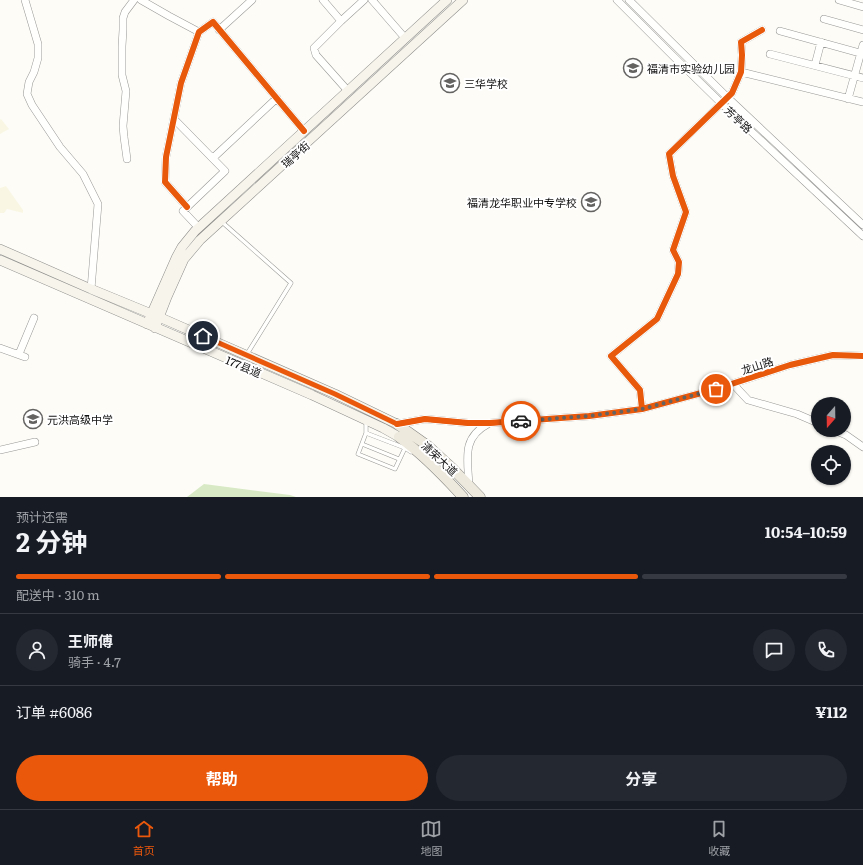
<!DOCTYPE html>
<html lang="zh">
<head>
<meta charset="utf-8">
<style>
  :root { --surface:#171b24; --page:#242831; --text:#f1f3f6; --muted:#9ea1a6; --line:#363941; --accent:#ea580c }
  body { margin:0; font-family:Literata,"Noto Sans SC",serif; background:var(--page); color:var(--text); height:100vh; display:flex; flex-direction:column; font-size:15px; white-space:nowrap }
  * { box-sizing:border-box; margin:0 }
  p { font-size:13px; color:var(--muted) }
  .icon { flex:none; width:22px; height:22px; fill:none; stroke:currentColor; stroke-width:2; stroke-linecap:round; stroke-linejoin:round }
  .map { position:relative; height:497px; overflow:hidden }
  .panel { display:flex; flex-direction:column; background:var(--surface); flex:1 }
  .panel>* { flex:none }
  .needle { width:26px; rotate:200deg }
  .fabs { position:absolute; left:811px; top:397px; display:grid; gap:8px }
  .fabs a { display:grid; place-items:center; width:40px; height:40px; border-radius:50%; background:var(--surface); box-shadow:0 1px 3px #0004; font-size:20px }
  .pin { position:absolute; display:grid; place-items:center; width:34px; height:34px; color:#fff; margin:-17px; border:2px solid #fff; border-radius:50%; box-shadow:0 1px 4px #0007 }
  .courier { position:absolute; display:grid; place-items:center; width:40px; height:40px; margin:-20px; border:3px solid #ea580c; border-radius:50%; background:#fff; color:#222; box-shadow:0 1px 5px #0007 }
  .overview em { font-style:normal; font-weight:700 }
  .overview div { display:flex; flex-direction:column-reverse }
  .overview { display:flex; align-items:center; justify-content:space-between; height:68px; padding:0 16px }
  h1 { font-size:26px; font-weight:700; line-height:30px }
  .bar { display:grid; grid-template-columns:repeat(4,1fr); gap:6px 4px; align-content:center; height:48px; padding:0 16px }
  .bar i { height:5px; border-radius:3px; background:var(--line) }
  .bar .selected { background:var(--accent) }
  .bar p { grid-column:span 4 }
  .line { display:flex; align-items:center; gap:10px; padding:0 16px; border-top:1px solid var(--line) }
  .line div { flex:1 }
  .round { display:grid; place-items:center; flex:none; width:42px; height:42px; border-radius:21px; background:var(--page) }
  .button { display:flex; gap:8px; margin-top:auto; padding:8px 16px }
  .button a { flex:1; height:46px; border-radius:24px; background:var(--accent); color:#fff; font-size:16px; font-weight:700; line-height:46px; text-align:center }
  .button a+a { background:var(--page); color:var(--text) }
  .tabs { display:flex; justify-content:space-around; align-items:center; height:56px; border-top:1px solid var(--line); background:var(--surface); font-size:11px; color:var(--muted) }
  .tabs a { display:grid; justify-items:center; gap:2px }
  .tabs .selected { color:var(--accent) }
  .map>svg:first-child { display:block }
  .farmland { fill:#f9f7e4 }
  .forest { fill:#d8eac5 }
  .lines { fill:none; stroke-linecap:round; stroke-linejoin:round }
  .lane-casing { stroke:#979795; stroke-width:4.5 }
  .street-casing { stroke:#979795; stroke-width:8 }
  .secondary-casing { stroke:#8e8d8b; stroke-width:10 }
  .primary-casing { stroke:#858482; stroke-width:11 }
  .lane { stroke:#fffffe; stroke-width:3.5 }
  .street { stroke:#fffffe; stroke-width:7 }
  .secondary { stroke:#f6f4eb; stroke-width:9 }
  .primary { stroke:#ede9dc; stroke-width:10 }
  .cycleway-casing { stroke:#fff; stroke-width:8 }
  .cycleway { stroke:#e8590c; stroke-width:6 }
  .done { stroke:#646362; stroke-width:4; stroke-dasharray:0 7.2 }
  .route { stroke:#ea580c; stroke-width:5 }
  .labels { text-anchor:middle; dominant-baseline:central; stroke-width:4; stroke-linejoin:round; paint-order:stroke }
  .poi-label { font-size:11px; fill:#111; stroke:#fff; text-anchor:start }
  .street-label { font-size:11px; fill:#111; stroke:#fff }
</style>
</head>
<body>
<div class="map">
<svg width="863" height="497" viewBox="0 0 863 497">
  <rect width="100%" height="100%" fill="#fdfcf7"/>
  <path class="farmland" d="M1,119L9,129L0,134V120Z
    M6,186L23,210V213L7,209L4,213H0V188Z"/>
  <path class="forest" d="M204,484L290,495L296,497H187Z"/>
  <g class="lines">
    <defs>
      <path id="lane" d="M222,222L291,283L247,354
        M366,422V433L405,448L411,452
        M366,433L358,454L395,469L405,448
        M362,444L399,459"/>
      <path id="street" d="M25,0L38,44V58L34,72L29,82L27,94L32,105L60,147L83,174L98,204L91,289
        M141,0L169,16L199,32
        M323,0L341,21L364,0
        M372,0L405,38
        M617,0L673,56L721,103L863,236
        M629,0L727,97L863,225
        M839,0L863,7
        M824,19L863,30
        M341,21L314,48L316,55L348,91
        M219,30L252,0
        M780,31L863,54
        M770,54L863,78
        M815,65L821,42
        M741,72L863,102
        M848,99L863,45
        M174,119L225,171L183,211L199,228
        M213,158L277,98
        M127,159L124,137L123,126L126,91L122,75V46L123,30V18L125,12L134,0
        M187,207L165,182L166,157L181,83L199,32L213,22L304,131
        M0,348L25,357
        M19,354L34,318
        M733,384L748,400L797,414L818,423
        M642,409L640,390L611,356L657,319L678,274L679,262L673,250L686,212L673,176L669,154L732,93L741,72L742,55L741,42L762,30
        M397,424L425,419L468,423H490L589,416L642,409L716,389L790,365L833,355L863,356
        M834,430L846,435L863,447
        M0,450L35,442
        M469,486C468,460 461,438 488,424"/>
      <path id="secondary" d="M0,249L91,289L159,317L335,394L397,424
        M0,260L312,395L383,428L399,437
        M147,324L176,258L182,247L195,231L447,0
        M155,328L167,297L184,259L200,240L463,0"/>
      <path id="primary" d="M397,424L428,446L452,468L480,497
        M399,437C423,454 443,475 463,497"/>
    </defs>
    <use href="#lane" class="lane-casing"/>
    <use href="#street" class="street-casing"/>
    <use href="#secondary" class="secondary-casing"/>
    <use href="#primary" class="primary-casing"/>
    <use href="#lane" class="lane"/>
    <use href="#street" class="street"/>
    <use href="#secondary" class="secondary"/>
    <use href="#primary" class="primary"/>
    <defs>
      <path id="cycleway" d="M187,207L165,182L166,157L181,83L199,32L213,22L304,131
        M642,409L640,390L611,356L657,319L678,274L679,262L673,250L686,212L673,176L669,154L732,93L741,72L742,55L741,42L762,30
        M397,424L425,419L468,423H490L589,416L642,409L716,389L790,365L833,355L863,356"/>
    </defs>
    <use href="#cycleway" class="cycleway-casing"/>
    <use href="#cycleway" class="cycleway"/>
  </g>
  <g class="lines">
    <path class="done" d="M521,421L589,416L642,409L716,389"/>
    <path class="route" d="M203,336L335,394L397,424L425,419L468,423H490L521,421"/>
  </g>
  <defs>
    <symbol id="school-ring" viewBox="-11 -11 22 22"><circle r="9.5" fill="#fff" stroke="#646362" stroke-width="1.5"/><path d="M0-5L7-2L0 1L-7-2ZM-4 1L0 2.5L4 1V4Q0 6-4 4Z" fill="#646362"/></symbol>
  </defs>
  <g fill-rule="evenodd">
    <use href="#school-ring" x="622" y="57" width="22" height="22"/>
    <use href="#school-ring" x="439" y="72" width="22" height="22"/>
    <use href="#school-ring" x="580" y="191" width="22" height="22"/>
    <use href="#school-ring" x="22" y="408" width="22" height="22"/>
  </g>
  <g class="labels">
    <g class="poi-label">
      <text x="647" y="68">福清市实验幼儿园</text>
      <text x="464" y="83">三华学校</text>
      <text x="577" y="202" text-anchor="end">福清龙华职业中专学校</text>
      <text x="47" y="419">元洪高级中学</text>
    </g>
    <g class="street-label">
      <text transform="translate(739 119) rotate(43)">芳亭路</text>
      <text transform="translate(295 154) rotate(-42)">瑞亭街</text>
      <text transform="translate(757 365) rotate(-18)">龙山路</text>
      <text transform="translate(244 366) rotate(23)">177县道</text>
      <text transform="translate(440 458) rotate(43)">清荣大道</text>
    </g>
  </g>
</svg>
<div class="fabs">
<a><svg class="needle" viewBox="-14 -14 28 28"><path d="M0-13l5 13h-10z" fill="#e53935"/><path d="M0 13l5-13h-10z" fill="#9ea1a6"/></svg></a>
<a><svg class="icon" aria-label="locate" viewBox="0 0 24 24"><circle cx="12" cy="12" r="6"/><path d="M12 2v4M12 18v4M2 12h4M18 12h4"/></svg></a>
</div>
<div class="pin" style="left:716px;top:389px;background:#ea580c"><svg class="icon" aria-label="bag" viewBox="0 0 24 24"><path d="M5 8h14l-1 12H6zM9 8a3 3 0 0 1 6 0"/></svg></div>
<div class="pin" style="left:203px;top:336px;background:#1f2937"><svg class="icon" aria-label="home" viewBox="0 0 24 24"><path d="M3 11l9-7 9 7M6 9v11h12V9"/></svg></div>
<div class="courier" style="left:521px;top:421px"><svg class="icon" aria-label="car" viewBox="0 0 24 24"><path d="M5 17H2v-5l4-1 3-4h7l3 4 3 1v5h-3M9 17h6M6 11h13"/><circle cx="7" cy="17" r="2"/><circle cx="17" cy="17" r="2"/></svg></div>
</div>
<section class="panel">
<div class="overview"><div><h1>2 分钟</h1><p>预计还需</p></div><em>10:54–10:59</em></div>
<div class="bar"><i class="selected"></i><i class="selected"></i><i class="selected"></i><i></i><p>配送中 · 310 m</p></div>
<div class="line" style="height:72px"><a class="round"><svg class="icon" aria-label="person" viewBox="0 0 24 24"><circle cx="12" cy="8" r="4"/><path d="M4 21q1-7 8-7t8 7"/></svg></a><div><b>王师傅</b><p>骑手 · 4.7</p></div><a class="round"><svg class="icon" aria-label="chat" viewBox="0 0 24 24"><path d="M4 5h16v11H9l-5 4z"/></svg></a><a class="round"><svg class="icon" aria-label="phone" viewBox="0 0 24 24"><path d="M5 4h4l2 5-3 2q2 4 5 5l2-3 5 2v4C11 20 4 13 5 4z"/></svg></a></div>
<div class="line" style="height:52px"><div>订单 #6086</div><b>¥112</b></div>
<div class="button"><a>帮助</a><a>分享</a></div>
</section>
<nav class="tabs">
<a class="selected"><svg class="icon" aria-label="home" viewBox="0 0 24 24"><path d="M3 11l9-7 9 7M6 9v11h12V9"/></svg>首页</a>
<a><svg class="icon" aria-label="map" viewBox="0 0 24 24"><path d="M3 6l6-2 6 2 6-2v14l-6 2-6-2-6 2zM9 4v14M15 6v14"/></svg>地图</a>
<a><svg class="icon" aria-label="saved" viewBox="0 0 24 24"><path d="M7 4h10v16l-5-4-5 4z"/></svg>收藏</a>
</nav>
</body>
</html>
